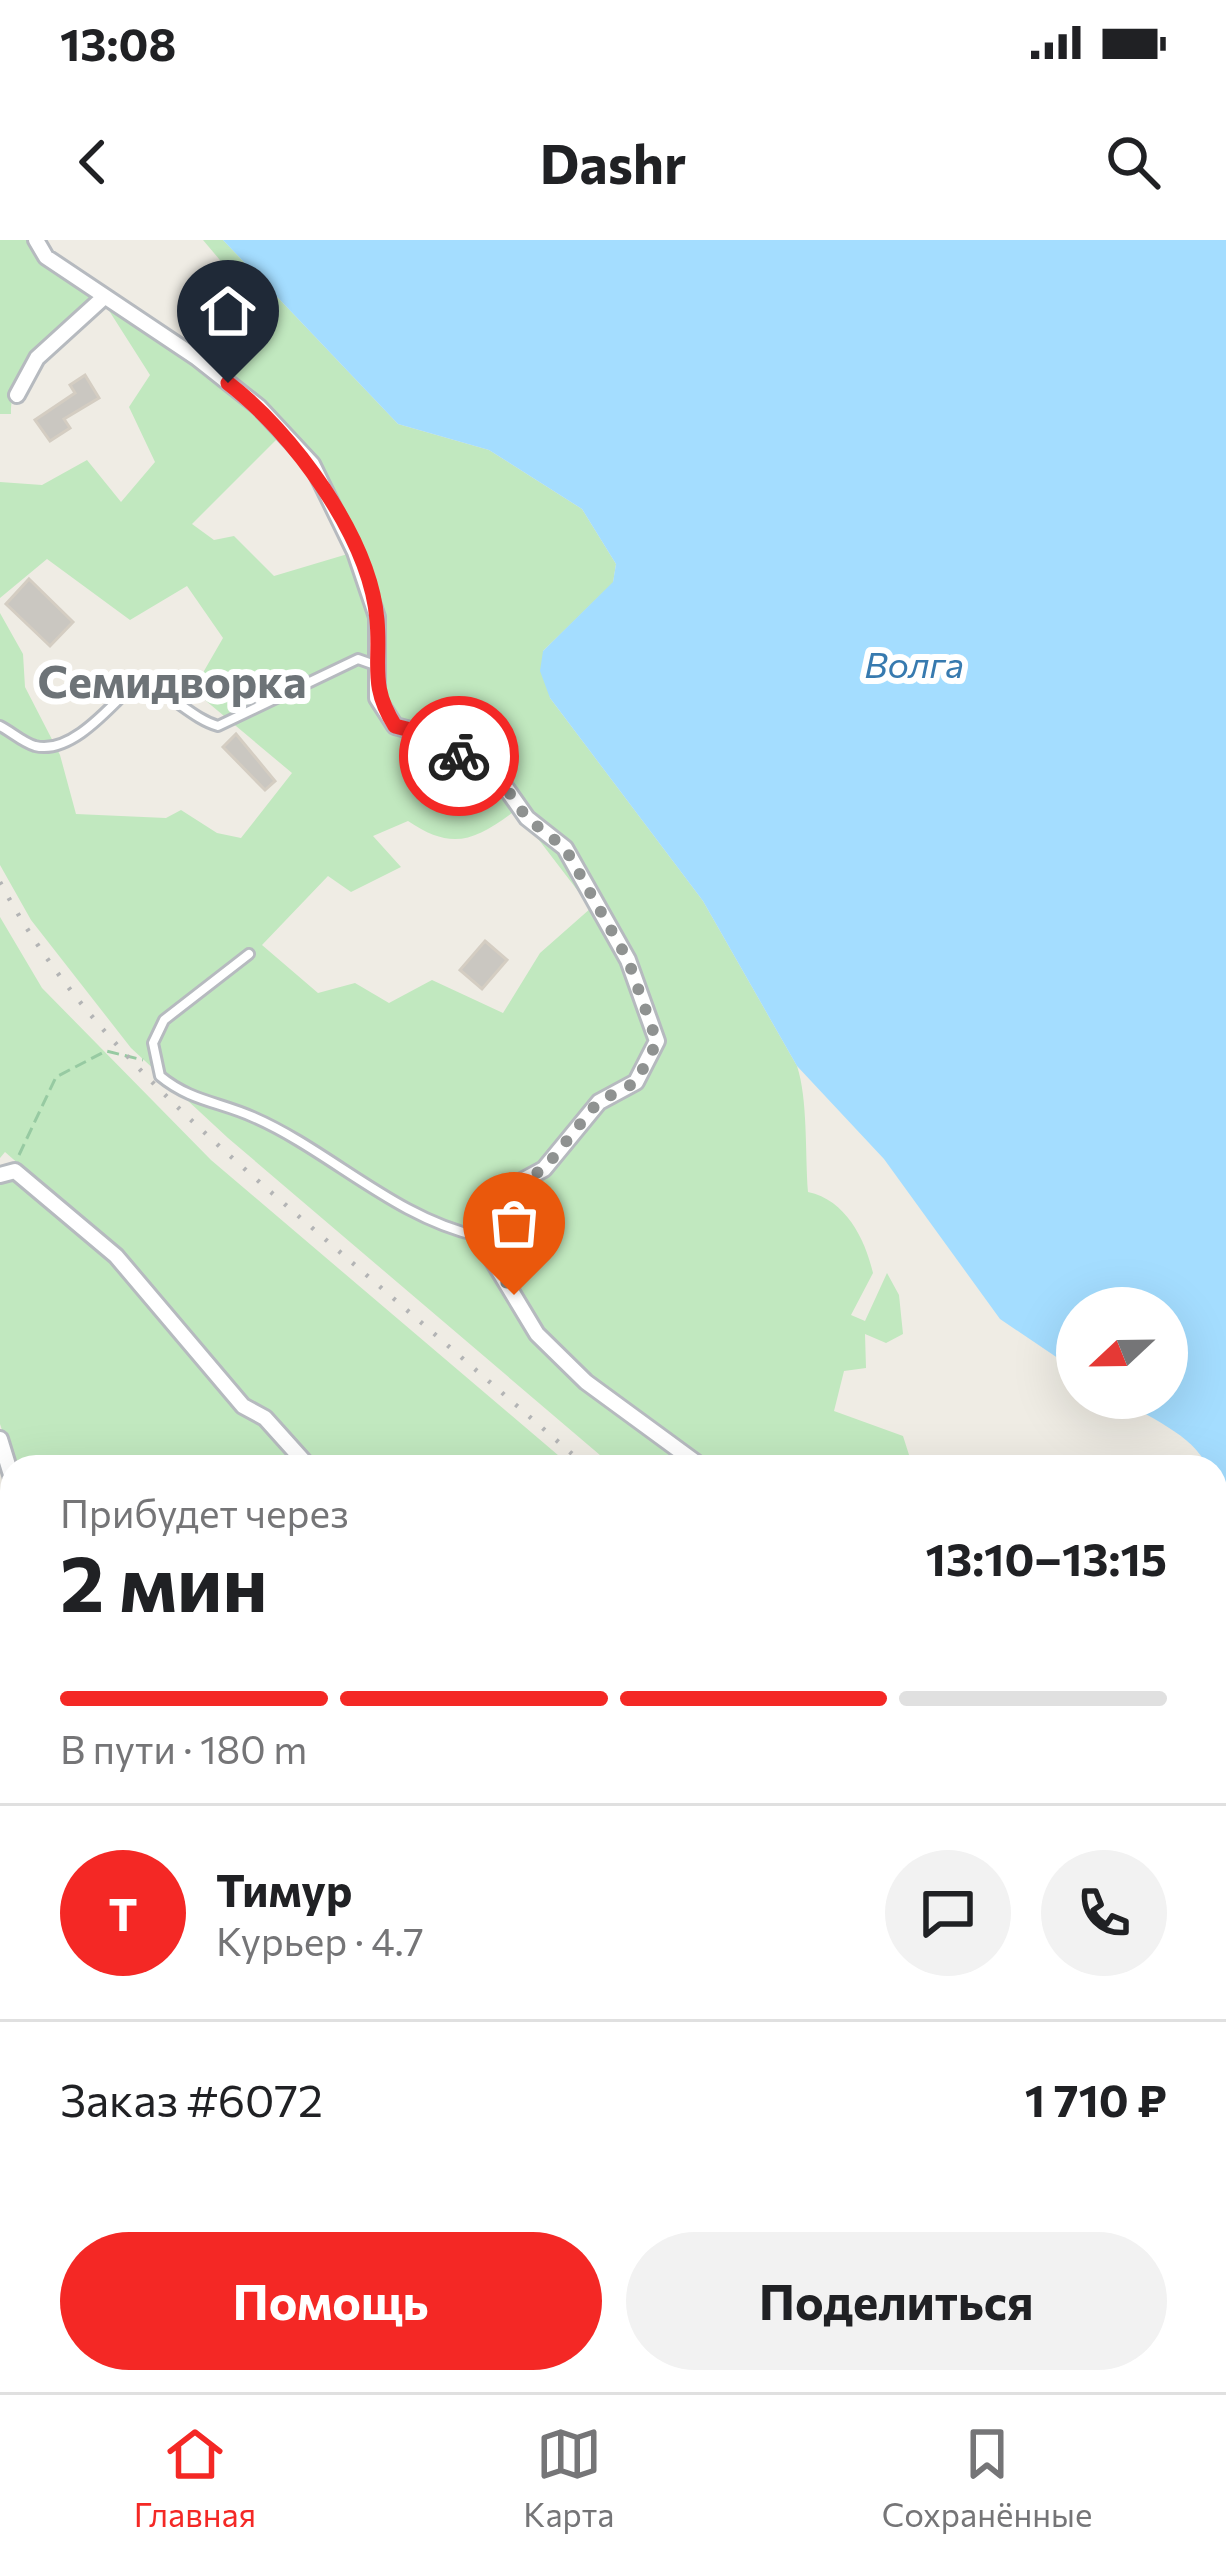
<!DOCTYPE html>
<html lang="ru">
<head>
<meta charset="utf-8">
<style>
  :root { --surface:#fff; --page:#f2f2f2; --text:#202124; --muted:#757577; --line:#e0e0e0; --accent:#f42825 }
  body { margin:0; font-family:Commissioner,sans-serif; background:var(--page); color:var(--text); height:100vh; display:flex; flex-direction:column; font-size:45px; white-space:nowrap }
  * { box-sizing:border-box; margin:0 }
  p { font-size:39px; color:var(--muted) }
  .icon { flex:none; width:66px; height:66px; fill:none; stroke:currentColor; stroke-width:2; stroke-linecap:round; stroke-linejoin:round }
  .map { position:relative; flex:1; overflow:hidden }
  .details { position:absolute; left:0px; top:1215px; width:1227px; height:939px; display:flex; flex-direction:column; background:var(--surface); border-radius:36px 36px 0 0; box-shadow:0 12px 48px #0002 }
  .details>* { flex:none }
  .needle { width:78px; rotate:248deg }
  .tools { position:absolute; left:1056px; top:1047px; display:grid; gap:24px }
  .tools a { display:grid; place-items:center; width:132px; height:132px; border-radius:50%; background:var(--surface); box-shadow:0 12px 48px #0002; font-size:60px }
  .pin { position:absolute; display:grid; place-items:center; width:102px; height:102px; color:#fff; margin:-123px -51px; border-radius:50% 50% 50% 0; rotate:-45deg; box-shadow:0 0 12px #0007 }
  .pin .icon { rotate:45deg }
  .courier { position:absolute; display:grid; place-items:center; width:120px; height:120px; margin:-60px; border:9px solid #f42825; border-radius:50%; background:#fff; color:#222; box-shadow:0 3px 15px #0007 }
  .overview em { font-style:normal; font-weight:700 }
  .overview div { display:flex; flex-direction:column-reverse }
  .overview { display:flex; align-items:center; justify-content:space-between; height:204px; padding:0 60px }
  h1 { font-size:78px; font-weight:700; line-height:90px }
  .bar { display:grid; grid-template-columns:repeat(4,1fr); gap:18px 12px; align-content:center; height:144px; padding:0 60px }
  .bar i { height:15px; border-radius:9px; background:var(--line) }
  .bar .active { background:var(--accent) }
  .bar p { grid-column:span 4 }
  .line { display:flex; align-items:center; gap:30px; padding:0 60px; border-top:3px solid var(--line) }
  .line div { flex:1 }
  .round { display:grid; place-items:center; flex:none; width:126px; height:126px; border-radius:63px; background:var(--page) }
  .primary-button { display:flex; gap:24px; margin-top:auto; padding:24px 60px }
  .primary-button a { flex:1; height:138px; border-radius:72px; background:var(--accent); color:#fff; font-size:48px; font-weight:700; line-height:138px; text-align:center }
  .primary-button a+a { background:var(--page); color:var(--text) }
  .status { display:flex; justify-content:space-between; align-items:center; height:84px; padding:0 60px; background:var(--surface); direction:ltr }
  .status svg { height:33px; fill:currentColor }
  header { display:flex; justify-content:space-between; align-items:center; height:156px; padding:0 60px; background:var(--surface); font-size:54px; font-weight:700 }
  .tabs { display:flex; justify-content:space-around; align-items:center; height:168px; border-top:3px solid var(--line); background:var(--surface); font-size:33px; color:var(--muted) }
  .tabs a { display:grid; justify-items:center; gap:6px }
  .tabs .active { color:var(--accent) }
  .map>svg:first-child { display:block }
  .green { fill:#c1e8bf; fill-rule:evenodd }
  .water { fill:#a4ddff }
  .building { fill:#cac7c1; stroke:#d4cdc2; stroke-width:3 }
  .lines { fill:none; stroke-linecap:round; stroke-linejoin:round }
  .lane-casing { stroke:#b6babf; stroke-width:14 }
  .street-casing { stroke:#b6babf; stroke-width:20 }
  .path { stroke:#97caa2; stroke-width:3; stroke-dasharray:12 6; stroke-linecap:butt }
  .lane { stroke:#fff; stroke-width:8 }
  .street { stroke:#fff; stroke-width:14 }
  .rail { stroke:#b3b4b5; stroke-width:4.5; stroke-dasharray:3 15; stroke-linecap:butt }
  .done { stroke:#8f9291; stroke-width:12; stroke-dasharray:0 21.6 }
  .route { stroke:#f42825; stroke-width:15 }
  .labels { text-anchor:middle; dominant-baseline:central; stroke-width:12; stroke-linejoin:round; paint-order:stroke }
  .water-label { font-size:36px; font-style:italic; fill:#377aaf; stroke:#fff }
  .district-label { font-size:45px; font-weight:bold; fill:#6d7377; stroke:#fff }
</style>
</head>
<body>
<div class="status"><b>13:08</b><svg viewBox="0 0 49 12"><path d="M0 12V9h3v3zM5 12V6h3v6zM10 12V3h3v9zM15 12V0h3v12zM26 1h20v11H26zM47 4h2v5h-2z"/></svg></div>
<header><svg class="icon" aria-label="back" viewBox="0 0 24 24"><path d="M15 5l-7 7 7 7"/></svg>Dashr<svg class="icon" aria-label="search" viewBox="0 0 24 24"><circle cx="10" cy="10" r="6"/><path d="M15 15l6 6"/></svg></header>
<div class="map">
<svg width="1226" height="2152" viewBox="0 0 1226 2152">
  <rect width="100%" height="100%" fill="#efece4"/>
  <path class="green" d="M0,0H29L37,17L91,54L90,66C53,97 11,121 11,174H0Z
    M203,0H223L398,184L489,210L582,269L616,324L613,343L543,411L550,458L703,661L797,826C808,859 805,914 808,952C846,960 865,999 873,1033L851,1075L865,1081L887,1033L899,1055L903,1094L886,1103L865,1094L866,1128L844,1131L834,1171L903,1196L910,1218H942L945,1227H614L228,898L131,808L31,680L0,625V373L23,414L25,447L60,515L76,574L166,578L181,570L217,593L241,598L292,533L193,450L223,398L187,346L130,380L47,319L0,358V242L42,245L87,220L121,262L155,222L129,167L150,135L108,69L104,53L221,126L250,97L230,32ZM281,195L310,226L351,313L274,336L234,296L214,300L192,284ZM516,570L591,668L540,713L503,773L432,740L389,763L355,743L318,753L262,705L328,636L351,652L401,627L373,596L408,581C452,611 475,601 516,570Z
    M0,677L42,748L211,920L572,1227H317L267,1175L245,1160L37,940L5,912L0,918Z
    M12,936L113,1021L242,1174L258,1181L303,1227H14L0,1184V942Z
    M0,1300L12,1310V1762L0,1757Z
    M1226,1419V1981L1215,1985V1428Z
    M0,1773L12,1778V2142H220L215,2152H0Z
    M1226,1998V2152H1164L1165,2142H1215V2002Z
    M868,2142H1105V2152H869Z"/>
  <path class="water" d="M223,0H1226V1328L1215,1309V1227H1207C1195,1195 1144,1175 1117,1158H1167V1068H1077V1131L1000,1079L884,919L797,826L703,661L550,458L540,431L543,411L613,342L616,324L582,269L489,210L398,184Z"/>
  <path class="building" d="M85,135L99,158L64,179L70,188L50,201L35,180L75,153L70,145Z
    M29,339L73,382L50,406L6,364Z
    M236,494L275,541L265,550L223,507Z
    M485,701L507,720L482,749L460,730Z"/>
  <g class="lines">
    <defs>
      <path id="lane" d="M0,486C12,492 22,502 35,506C71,515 110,467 134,444C166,445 187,477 218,486L358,419L375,425
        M249,714L164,780L153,803L160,836C190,861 220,862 253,877C329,910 395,978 478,996"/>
      <path id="street" d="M36,0L46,17L197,118L259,167L312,224L355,312L377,377V458L395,486L418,492L499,538L527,578L565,608L628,720L657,801L636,842L599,862L544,929L496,955L476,974L478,996L537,1094L586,1142L702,1227
        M17,155L37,118L103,58
        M0,935L15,931L116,1016L243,1166L265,1178L309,1227
        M0,1199L12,1238
        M12,1240V1298
        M0,1765L12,1770
        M1215,1994L1226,1988
        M287,2142L305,2152
        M910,2142L911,2152
        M224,2152L228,2142
        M682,2152L685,2142
        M1154,2152L1155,2142"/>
    </defs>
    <use href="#lane" class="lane-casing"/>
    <use href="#street" class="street-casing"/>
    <path class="path" d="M19,915L56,837L106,811L143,820
      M1215,1467L1226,1441"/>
    <use href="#lane" class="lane"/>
    <use href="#street" class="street"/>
    <path class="rail" d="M0,642C75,784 198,889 318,993C408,1071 498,1149 587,1227
      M1125,2142V2152"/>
  </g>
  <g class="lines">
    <path class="done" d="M459,516L499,538L527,578L565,608L628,720L657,802L636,842L598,862L544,929L496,955L476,974L478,996L514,1055"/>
    <path class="route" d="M228,143C292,192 370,297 377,380C381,425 369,445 395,486L418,492L459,516"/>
  </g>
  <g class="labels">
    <g class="water-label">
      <text x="914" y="423">Волга</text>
    </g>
    <g class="district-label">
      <text x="172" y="439">Семидворка</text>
    </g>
  </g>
</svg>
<div class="tools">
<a><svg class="needle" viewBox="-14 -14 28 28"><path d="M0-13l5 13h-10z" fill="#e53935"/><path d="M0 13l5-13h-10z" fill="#757577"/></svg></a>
</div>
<div class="pin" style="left:514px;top:1055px;background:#ea580c"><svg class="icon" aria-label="bag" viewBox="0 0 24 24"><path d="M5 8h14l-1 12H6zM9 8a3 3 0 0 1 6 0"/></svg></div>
<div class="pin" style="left:228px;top:143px;background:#1f2937"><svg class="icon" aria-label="home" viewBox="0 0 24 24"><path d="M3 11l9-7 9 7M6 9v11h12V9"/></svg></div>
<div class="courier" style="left:459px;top:516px"><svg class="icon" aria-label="bike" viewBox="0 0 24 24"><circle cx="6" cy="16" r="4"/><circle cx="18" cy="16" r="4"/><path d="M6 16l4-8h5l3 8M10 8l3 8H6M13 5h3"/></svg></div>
<section class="details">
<div class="overview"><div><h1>2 мин</h1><p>Прибудет через</p></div><em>13:10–13:15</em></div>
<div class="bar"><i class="active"></i><i class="active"></i><i class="active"></i><i></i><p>В пути · 180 m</p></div>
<div class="line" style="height:216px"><b class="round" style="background:var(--accent);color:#fff">Т</b><div><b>Тимур</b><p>Курьер · 4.7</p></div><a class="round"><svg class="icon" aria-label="chat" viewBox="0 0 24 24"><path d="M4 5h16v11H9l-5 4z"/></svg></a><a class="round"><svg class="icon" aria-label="phone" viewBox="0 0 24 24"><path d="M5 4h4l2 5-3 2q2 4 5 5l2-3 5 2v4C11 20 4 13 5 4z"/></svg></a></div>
<div class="line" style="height:156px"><div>Заказ #6072</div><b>1 710 ₽</b></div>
<div class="primary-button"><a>Помощь</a><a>Поделиться</a></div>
</section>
</div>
<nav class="tabs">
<a class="active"><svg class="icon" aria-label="home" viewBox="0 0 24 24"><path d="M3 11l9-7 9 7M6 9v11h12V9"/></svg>Главная</a>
<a><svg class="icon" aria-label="map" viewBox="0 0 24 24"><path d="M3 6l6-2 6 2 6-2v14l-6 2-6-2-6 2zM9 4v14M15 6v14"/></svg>Карта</a>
<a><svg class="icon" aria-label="saved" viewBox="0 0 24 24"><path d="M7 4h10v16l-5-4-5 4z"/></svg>Сохранённые</a>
</nav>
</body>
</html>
